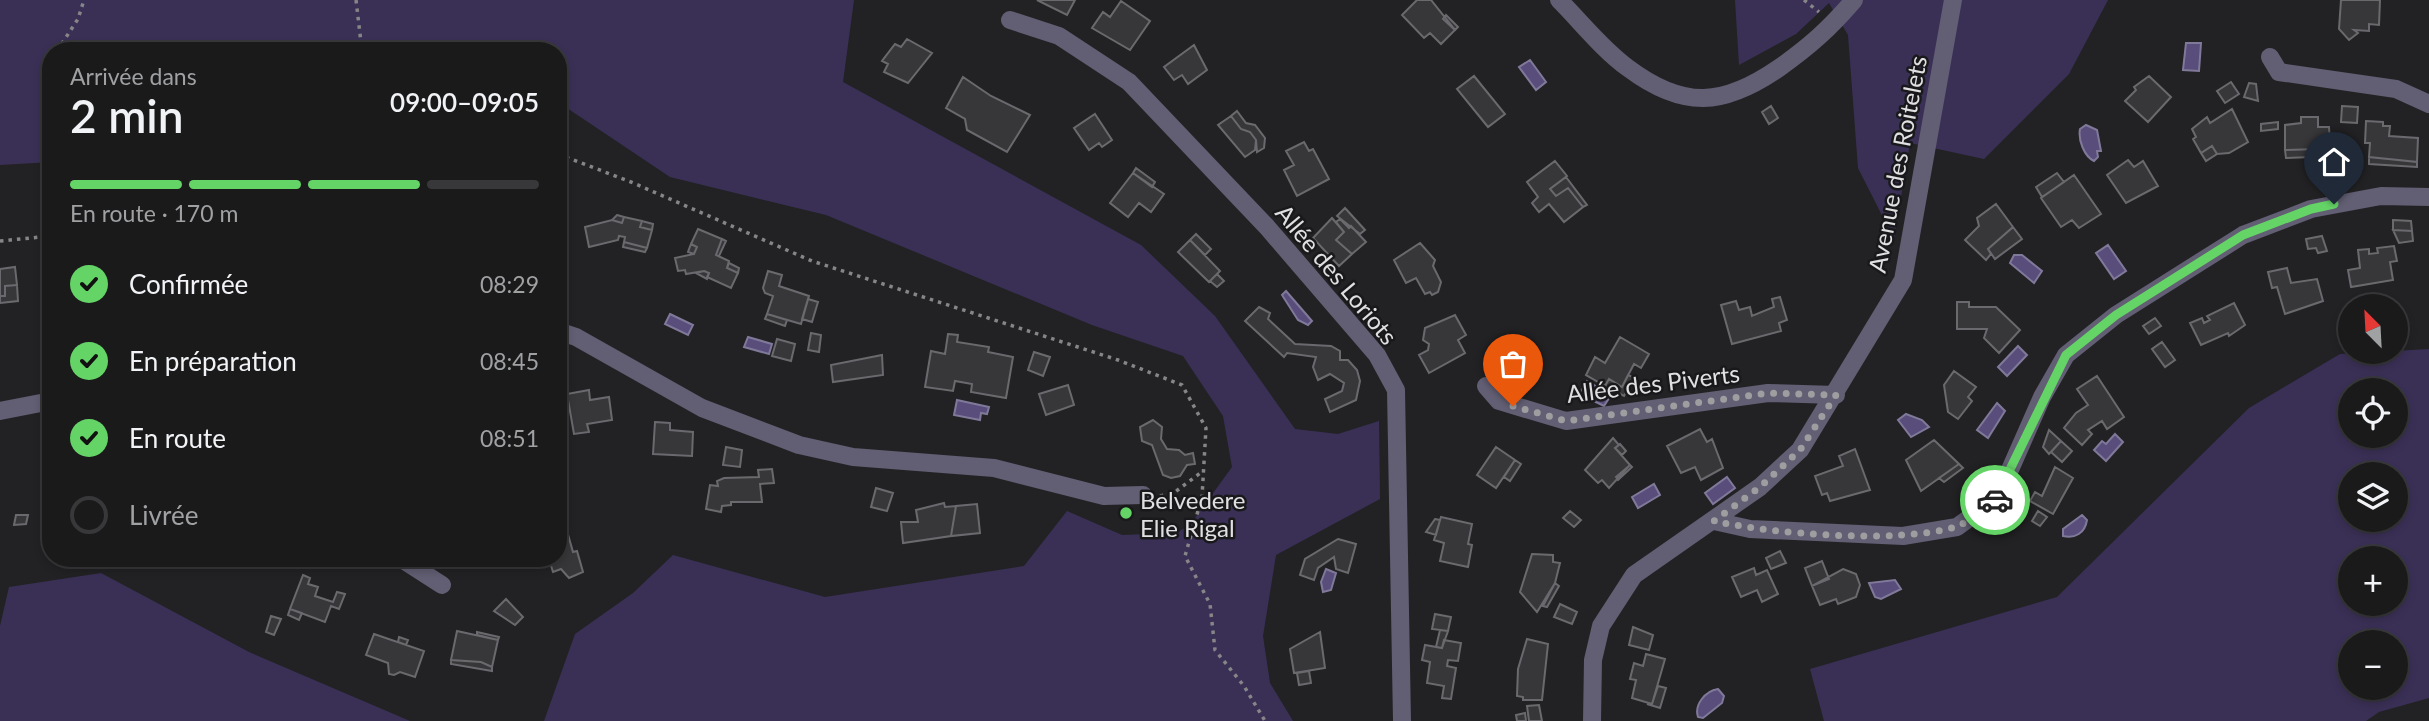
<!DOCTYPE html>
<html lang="fr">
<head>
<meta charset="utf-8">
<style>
  :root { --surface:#1a1a1b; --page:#232324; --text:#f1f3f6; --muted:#9fa1a3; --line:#38383a; --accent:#65d467 }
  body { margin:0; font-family:Lato,sans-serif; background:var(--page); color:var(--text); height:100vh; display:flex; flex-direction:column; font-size:26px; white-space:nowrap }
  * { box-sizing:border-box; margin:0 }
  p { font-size:23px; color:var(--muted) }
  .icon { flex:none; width:38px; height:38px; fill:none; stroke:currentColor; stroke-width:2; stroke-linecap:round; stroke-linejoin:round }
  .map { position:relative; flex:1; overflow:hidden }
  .panel { position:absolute; left:42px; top:42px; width:525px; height:525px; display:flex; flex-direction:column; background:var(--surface); border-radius:28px; box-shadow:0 4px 10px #0003,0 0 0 2px var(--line) }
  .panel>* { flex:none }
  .needle { width:46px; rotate:336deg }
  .fabs { position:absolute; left:2338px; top:294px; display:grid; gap:14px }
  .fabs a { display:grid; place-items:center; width:70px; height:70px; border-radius:50%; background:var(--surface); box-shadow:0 4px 10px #0003,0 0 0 2px var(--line); font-size:35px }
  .pin { position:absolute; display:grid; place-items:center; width:60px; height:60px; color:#fff; margin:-72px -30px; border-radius:50% 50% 50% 0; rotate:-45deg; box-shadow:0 0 7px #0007 }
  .pin .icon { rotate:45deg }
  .courier { position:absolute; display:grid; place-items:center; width:70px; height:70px; margin:-35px; border:5px solid #65d467; border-radius:50%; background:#fff; color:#222; box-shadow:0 2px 9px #0007 }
  .overview em { font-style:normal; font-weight:600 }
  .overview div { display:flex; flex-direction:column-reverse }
  .overview { display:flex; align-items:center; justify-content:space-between; height:119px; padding:0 28px }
  h1 { font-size:46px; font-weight:600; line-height:52px }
  .bar { display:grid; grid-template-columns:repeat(4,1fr); gap:10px 7px; align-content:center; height:84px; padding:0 28px }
  .bar i { height:9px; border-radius:5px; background:var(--line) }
  .bar .on { background:var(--accent) }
  .bar p { grid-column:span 4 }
  ol { padding:0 28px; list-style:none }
  li { display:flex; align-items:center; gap:21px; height:77px }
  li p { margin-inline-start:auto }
  li .icon { padding:7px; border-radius:50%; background:var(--accent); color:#111; stroke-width:4 }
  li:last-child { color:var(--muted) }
  li i { width:38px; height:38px; border:4px solid var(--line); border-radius:50% }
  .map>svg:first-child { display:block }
  .green { fill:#3a3056; fill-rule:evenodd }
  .water { fill:#584d7b; stroke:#81799a; stroke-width:2 }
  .building { fill:#37373a; stroke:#6a696d; stroke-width:2 }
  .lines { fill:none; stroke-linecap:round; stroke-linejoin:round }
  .path { stroke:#868587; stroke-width:3.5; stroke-dasharray:3.5 5; stroke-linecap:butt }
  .street { stroke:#625e73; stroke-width:18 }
  .done { stroke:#9e9d9f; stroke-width:7; stroke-dasharray:0 12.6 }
  .route { stroke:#65d467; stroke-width:9 }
  .poi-dot { fill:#65d467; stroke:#19181b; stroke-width:2.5 }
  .labels { text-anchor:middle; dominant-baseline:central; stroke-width:5; stroke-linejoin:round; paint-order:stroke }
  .street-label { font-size:24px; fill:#e0dfe1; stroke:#19181b }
  .poi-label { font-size:24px; fill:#e0dfe1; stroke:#19181b; text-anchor:start }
</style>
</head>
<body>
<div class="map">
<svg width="2429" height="721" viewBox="0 0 2429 721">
  <rect width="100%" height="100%" fill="#222224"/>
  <path class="green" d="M0,0H854L843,82L1141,245L1215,316L1295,429L1338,434L1379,421L1380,499L1276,555L1263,636L1270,683L1293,721H544L575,634L633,593L673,555L825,597L1024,566L1067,511L1122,535L1176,533L1190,525L1232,467L1223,416L1183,356L1092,325L826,215L670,177L558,102V51H51V162L0,165Z
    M1735,0H2108L2069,74L1984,159L1910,143L1894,239L1858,168L1848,35L1829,3L1796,34L1739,65Z
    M2429,349V698L2379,712L2366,721H1824L1810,669L2057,597L2249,408L2340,354ZM2350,390H2396V436H2350ZM2350,474H2396V520H2350ZM2350,558H2396V604H2350ZM2350,642H2396V688H2350Z
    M101,573L249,652L410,721H0V626L9,587Z"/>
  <path class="water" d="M2186,43H2201L2199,71L2183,70Z
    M1530,60L1546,82L1536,90L1519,67Z
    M2086,125L2097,130L2101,151H2097L2098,157L2094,161C2084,156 2078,140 2080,129Z
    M2108,245L2126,271L2114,279L2096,253Z
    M2014,255H2022L2042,271L2034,283L2010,263Z
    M1286,291L1312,321L1308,325L1298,320L1282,295Z
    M670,314L693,325L688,335L665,324Z
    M748,337L772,344L769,354L744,347Z
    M2018,346L2027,355L2007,376L1998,367Z
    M1587,381L1611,395L1604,406L1579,394Z
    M957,400L989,407L987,414L981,413L980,420L954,415Z
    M1997,403L2005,411L1988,438L1977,430Z
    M1906,414L1922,420L1929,427L1911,437L1898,420Z
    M2115,434L2123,442L2106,461L2094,450L2102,441L2106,444Z
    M1727,477L1735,488L1713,504L1705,493Z
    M1654,484L1660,495L1638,508L1632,497Z
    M2082,515L2087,520C2085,533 2075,539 2063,536V529Z
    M1326,569L1336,573L1331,590L1323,592L1321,582Z
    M1895,580L1901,589L1881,599L1875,597L1869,583Z
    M1718,689L1724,696L1722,703L1703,718L1698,717C1694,705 1705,691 1718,689Z"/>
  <path class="building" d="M1037,0H1075L1067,15Z
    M1417,0H1431L1455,30L1441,44L1430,33L1424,38L1402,15Z
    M2341,0H2380L2379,25L2369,24V31L2354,30L2358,33L2349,40L2339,29Z
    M1121,1L1150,21L1130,50L1092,28L1103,12L1110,17Z
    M1446,15L1458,27L1455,30L1443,19Z
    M907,39L932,53L908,83L884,72L888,64L882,61L895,44L901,47Z
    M1194,45L1207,70L1188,84L1182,75L1174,80L1164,67Z
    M1474,76L1505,114L1488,127L1457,89Z
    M2149,76L2171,97L2148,122L2125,101L2136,90L2134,87Z
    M963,77L991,96L1030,115L1007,152L967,130L965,119L946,108Z
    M2231,82L2239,94L2225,103L2217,91Z
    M2249,83L2256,84L2258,101L2244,97Z
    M1771,106L1778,118L1769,124L1762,112Z
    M2342,106L2358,107L2357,123L2341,122Z
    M2232,109L2248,142L2229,153L2217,154L2212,146L2201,153L2193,139L2196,137L2192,129L2207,117L2210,123Z
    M1237,111L1246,123L1255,125L1265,138L1264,148L1257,152L1256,140L1250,132L1241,129L1231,116Z
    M1095,114L1112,140L1102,147L1099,143L1089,150L1074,128Z
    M1231,116L1241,129L1250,132L1256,140L1255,150L1245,157L1218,125Z
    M2301,117H2318V127H2329L2330,143L2319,144V149L2285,150V125L2301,123Z
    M2366,121L2383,122V126H2390L2389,136L2418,138L2417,162L2369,157L2370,143H2365Z
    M2278,122V129L2261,131V124Z
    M2344,137L2345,149L2338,156L2286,158L2285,150L2319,149V144L2330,143L2329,138Z
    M1304,142L1309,151L1313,149L1329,179L1297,196L1284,170L1294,165L1286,151Z
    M2212,146L2217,154L2206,161L2201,153Z
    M2369,157L2417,162V167L2369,164Z
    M2128,160L2134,167L2143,161L2158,186L2126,203L2107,175Z
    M1555,161L1567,176L1550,189L1556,196L1568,188L1583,207L1564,222L1549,204L1539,212L1532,203L1538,197L1527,182Z
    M1136,168L1155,182L1152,187L1133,173Z
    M1133,173L1164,194L1151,212L1139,203L1128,217L1110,203Z
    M2057,173L2064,182L2042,197L2036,187Z
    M2074,175L2101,214L2079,228L2072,220L2061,227L2041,198Z
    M1566,177L1587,205L1583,207L1568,188L1556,196L1550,189Z
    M1996,204L2013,227L1988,249L1991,254L1986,260L1965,240L1979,226L1977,218Z
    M1345,208L1365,230L1360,234L1337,216Z
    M617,215L624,217L622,223L612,220Z
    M624,217L642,221L640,227L652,230L647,248L624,242L625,237L619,236L618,240L589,247L585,227L612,220L622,223Z
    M1332,218L1344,232L1336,240L1352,254L1339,266L1313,238Z
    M1340,219L1349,228L1351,226L1366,242L1352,254L1336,240L1344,232L1336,222Z
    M2393,220L2411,221L2412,231L2393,230Z
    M642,221L653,224L652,230L640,227Z
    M2013,227L2022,239L1995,259L1988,249Z
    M698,229L722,239L716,255L729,261L727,268L738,273L731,288L707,277L709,273L704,271L686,274L685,270L678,271L675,258L694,254L697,247L691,244Z
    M2393,230L2412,231L2413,241L2399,243Z
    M1196,234L1211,249L1205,255L1190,240Z
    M2322,236L2327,251L2318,253L2316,248L2308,249L2306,239Z
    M722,239L726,241L719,256L716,255Z
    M1190,240L1220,271L1209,282L1178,252Z
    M624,242L647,248L645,252L623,247Z
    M1420,243L1435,260L1433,266L1441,282L1438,292L1432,295L1430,292L1425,294L1416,278L1406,283L1394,260Z
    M691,244L697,247L694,254L688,252Z
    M2394,246L2397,261L2390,262L2393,280L2351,287L2348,270L2360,268L2358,250L2369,249V254L2378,253L2377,248Z
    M729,263L739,268L738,273L727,268Z
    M15,267L17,285L5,286V296H0V269Z
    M2287,268L2291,283L2317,279L2323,301L2285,314L2277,287L2272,288L2268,272Z
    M704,271L709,273L707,279L696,273Z
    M768,271L782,275L779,286L809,296L801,324L767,314L773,296L765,293L763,288Z
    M1217,274L1224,281L1217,287L1210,281Z
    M17,285L18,301L0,303V296H5V286Z
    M1780,297L1787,320L1779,323L1781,331L1732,344L1721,305L1736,301L1739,310L1750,307L1752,316L1774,307L1772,299Z
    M808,299L818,302L812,322L802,319Z
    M1957,302H1969V307H1996L2020,330L1999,353L1984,338L1987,329H1957Z
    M2234,303L2245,325L2229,336L2228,333L2201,345L2190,323L2202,318L2204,323L2210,320L2207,316Z
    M1259,307L1270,313L1268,319L1295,344L1331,346L1340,351V360H1348L1357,370L1360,381L1356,400L1330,412L1325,399L1342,391L1344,383L1330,374L1318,380L1313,367L1316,357L1287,353L1284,357L1245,321Z
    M767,314L787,320L785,326L765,319Z
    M1455,315L1466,335L1458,340L1465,353L1429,373L1419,355L1428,350L1429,344L1423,340L1425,328Z
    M2155,318L2161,326L2149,334L2143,326Z
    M811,333L821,335L819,352L808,350Z
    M948,334L958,335L957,342L989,347L988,352L1013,357L1006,398L971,392L972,384L955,381L953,391L925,387L931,351L945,354Z
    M1620,337L1649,354L1641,368L1634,364L1622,387L1609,379L1605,386L1586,375L1595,357L1605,363Z
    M777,339L795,344L791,361L772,356Z
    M2162,342L2175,360L2165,367L2152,349Z
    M1034,352L1050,357L1043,376L1028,370Z
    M882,355L883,375L833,382L831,365Z
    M1954,371L1976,387L1968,397L1972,401L1958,419L1948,412L1944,385Z
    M1628,375L1635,378L1624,396L1605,386L1609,379L1622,387Z
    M2097,376L2124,417L2107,429L2102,421L2088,430L2092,434L2082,445L2064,428L2076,413L2088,405L2077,389Z
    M1068,385L1074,405L1046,415L1039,394Z
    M589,390L590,400L609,397L612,420L587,424L589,432L574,434L567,394Z
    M1153,420L1162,427L1161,439L1167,449L1179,450L1185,455L1193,453L1195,464L1187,465L1180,476L1171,478L1163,475L1152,445L1142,441L1140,427Z
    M655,422L670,423V430L693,432L692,456L653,454Z
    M1700,429L1707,442L1712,439L1723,468L1701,480L1695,467L1681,473L1667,446Z
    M2049,430L2061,441L2049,454L2043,447Z
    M1613,438L1619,445L1615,448L1630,465L1609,488L1602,480L1598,483L1585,470Z
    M1934,440L1959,464L1921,491L1906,460Z
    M2061,441L2072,451L2062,462L2051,452Z
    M1620,444L1626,451L1622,455L1615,448Z
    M726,447L742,450L740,467L723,465Z
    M1496,447L1515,460L1496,488L1477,475Z
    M1855,449L1870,490L1830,501L1827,493L1822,495L1815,476L1843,466L1839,456Z
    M1515,460L1521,464L1510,481L1504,477Z
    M1959,464L1963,468L1944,482L1939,478Z
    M1630,465L1632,467L1618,480L1616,477Z
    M2055,467L2073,478L2053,514L2030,501L2035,492L2042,496Z
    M772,469L774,483L760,484L762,502H731V505L722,506L721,512L706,509L710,485L718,486L717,481L724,478L759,477L758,470Z
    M876,488L893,493L887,511L871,507Z
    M944,503L945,507L956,506L951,536L903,543L901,522H918L916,510Z
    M977,504L980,533L951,536L956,506Z
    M1570,511L1581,520L1574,527L1563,518Z
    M2038,511L2047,517L2040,526L2032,521Z
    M16,515H28L26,524L14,525Z
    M1441,517L1472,524L1468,544L1472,545L1468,567L1440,561L1444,543L1434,540Z
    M1435,519L1440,520L1436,535L1426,532Z
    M565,524L573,552L577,551L583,572L569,578L561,569L553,572L549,559L558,558V526Z
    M1338,539L1356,544L1348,573L1336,569L1334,557L1318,568L1314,580L1300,575L1305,559Z
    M1780,551L1786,563L1771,569L1766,558Z
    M1532,554L1553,555V562L1560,563L1555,583L1537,612L1520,592Z
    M1822,561L1829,579L1812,586L1805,568Z
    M1754,568L1756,575L1767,570L1778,594L1762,602L1757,590L1741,597L1732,577Z
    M1843,569L1856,574L1860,585L1856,597L1838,604L1836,599L1820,605L1812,586Z
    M303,575L310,578L308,584L318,587L315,596L333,602L337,592L345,594L339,609L331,606L325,622L290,609Z
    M1555,583L1559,586L1547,607L1543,606Z
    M506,599L523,617L515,625L494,611Z
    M1560,604L1577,612L1572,624L1554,617Z
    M290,609L302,613L299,620L288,615Z
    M1435,614L1451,617L1448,631L1432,629Z
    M271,616L281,619L274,635L266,632Z
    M1633,627L1653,635L1649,650L1629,645Z
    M1440,630L1448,631L1442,648L1436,647Z
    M457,631L498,640L492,667L481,662L451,660Z
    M477,632L499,637L498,640L477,635Z
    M1320,632L1325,668L1294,673L1290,649Z
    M374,634L424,651L415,677L400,672L394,675L389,674L388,663L366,655Z
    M399,637L408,640L406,645L398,642Z
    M1527,639L1548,644L1542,700H1523V697L1517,696L1518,669Z
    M1444,640L1461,643L1458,661L1448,660L1447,666L1456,668L1451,699L1442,698L1444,686L1427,683L1430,662L1422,660L1425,645L1442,648Z
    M1646,654L1665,659L1652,704L1632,698L1636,680L1630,679L1634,663L1643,666Z
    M451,660L481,662L492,667V671L451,664Z
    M1309,671L1311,683L1299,685L1297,673Z
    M1658,686L1666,688L1660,708L1647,704H1652Z
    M1539,705L1542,721H1529L1527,706Z
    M1525,713L1526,721H1517L1516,715Z"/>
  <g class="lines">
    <path class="path" d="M356,0L362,51
      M1804,0L1819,12
      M57,51L78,19L84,0
      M51,61V64
      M558,154L631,182L812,261L1118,360L1182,385L1206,428L1202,497L1185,556L1210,604L1215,650L1244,686L1265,721
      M0,241L51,236
      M1160,496L1175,492L1203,471"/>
    <path class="street" d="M1559,0C1581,22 1603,50 1628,68C1684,110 1724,106 1779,68C1810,46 1829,29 1854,0
      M1010,20L1059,36L1129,82L1267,227L1377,355L1396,390L1402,721
      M2270,57L2279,72L2396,89L2429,104
      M558,331L576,337L702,408L799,445L853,457L994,468L1104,496L1143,495
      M1486,386L1499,401L1566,421L1768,393L1836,395
      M0,411L51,401
      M1714,521L1750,529L1903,536L1957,527L1998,497L2042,397L2066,355L2116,315L2243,235L2311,209L2381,196L2429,197
      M400,558L442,585
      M1592,721L1593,660L1601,626L1634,575L1760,487L1800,450L1903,280L1953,0"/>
  </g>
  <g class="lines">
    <path class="done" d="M1513,406L1566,421L1768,393L1836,395L1800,450L1760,487L1714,521C1773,534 1897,544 1955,527C1968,523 1983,508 1995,500"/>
    <path class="route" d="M1995,500L2066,355L2116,315L2243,235L2311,209L2334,204"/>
  </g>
  <circle class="poi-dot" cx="1126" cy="513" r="7"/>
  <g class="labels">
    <g class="street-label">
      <text transform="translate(1897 164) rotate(-79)">Avenue des Roitelets</text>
      <text transform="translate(1337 274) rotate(50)">Allée des Loriots</text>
      <text transform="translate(1653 383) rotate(-7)">Allée des Piverts</text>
    </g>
    <g class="poi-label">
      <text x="1140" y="499">Belvedere<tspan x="1140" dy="28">Elie Rigal</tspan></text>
    </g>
  </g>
</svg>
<div class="fabs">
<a><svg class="needle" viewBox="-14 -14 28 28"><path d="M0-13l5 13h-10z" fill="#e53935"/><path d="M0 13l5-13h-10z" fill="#9fa1a3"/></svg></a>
<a><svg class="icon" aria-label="locate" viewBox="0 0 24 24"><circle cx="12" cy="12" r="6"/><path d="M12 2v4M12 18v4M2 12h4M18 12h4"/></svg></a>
<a><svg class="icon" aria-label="layers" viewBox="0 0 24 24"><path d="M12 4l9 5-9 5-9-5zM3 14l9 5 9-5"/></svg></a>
<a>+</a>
<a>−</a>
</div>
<div class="pin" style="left:1513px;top:406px;background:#ea580c"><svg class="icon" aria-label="bag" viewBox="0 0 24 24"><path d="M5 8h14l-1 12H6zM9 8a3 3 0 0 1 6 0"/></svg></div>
<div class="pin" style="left:2334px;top:204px;background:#1f2937"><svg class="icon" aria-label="home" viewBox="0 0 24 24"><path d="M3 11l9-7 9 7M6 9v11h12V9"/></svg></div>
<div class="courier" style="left:1995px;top:500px"><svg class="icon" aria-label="car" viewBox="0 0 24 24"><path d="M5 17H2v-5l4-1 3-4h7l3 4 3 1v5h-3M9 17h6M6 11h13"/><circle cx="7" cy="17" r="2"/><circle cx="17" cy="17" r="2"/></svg></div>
<section class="panel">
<div class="overview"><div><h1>2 min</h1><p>Arrivée dans</p></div><em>09:00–09:05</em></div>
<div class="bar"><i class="on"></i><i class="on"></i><i class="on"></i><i></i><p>En route · 170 m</p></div>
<ol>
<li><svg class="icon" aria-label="check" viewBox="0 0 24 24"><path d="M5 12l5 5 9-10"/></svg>Confirmée<p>08:29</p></li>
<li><svg class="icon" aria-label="check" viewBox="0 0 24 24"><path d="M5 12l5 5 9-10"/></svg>En préparation<p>08:45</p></li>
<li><svg class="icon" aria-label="check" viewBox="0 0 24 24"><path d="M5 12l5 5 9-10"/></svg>En route<p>08:51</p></li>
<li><i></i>Livrée</li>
</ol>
</section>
</div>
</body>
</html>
